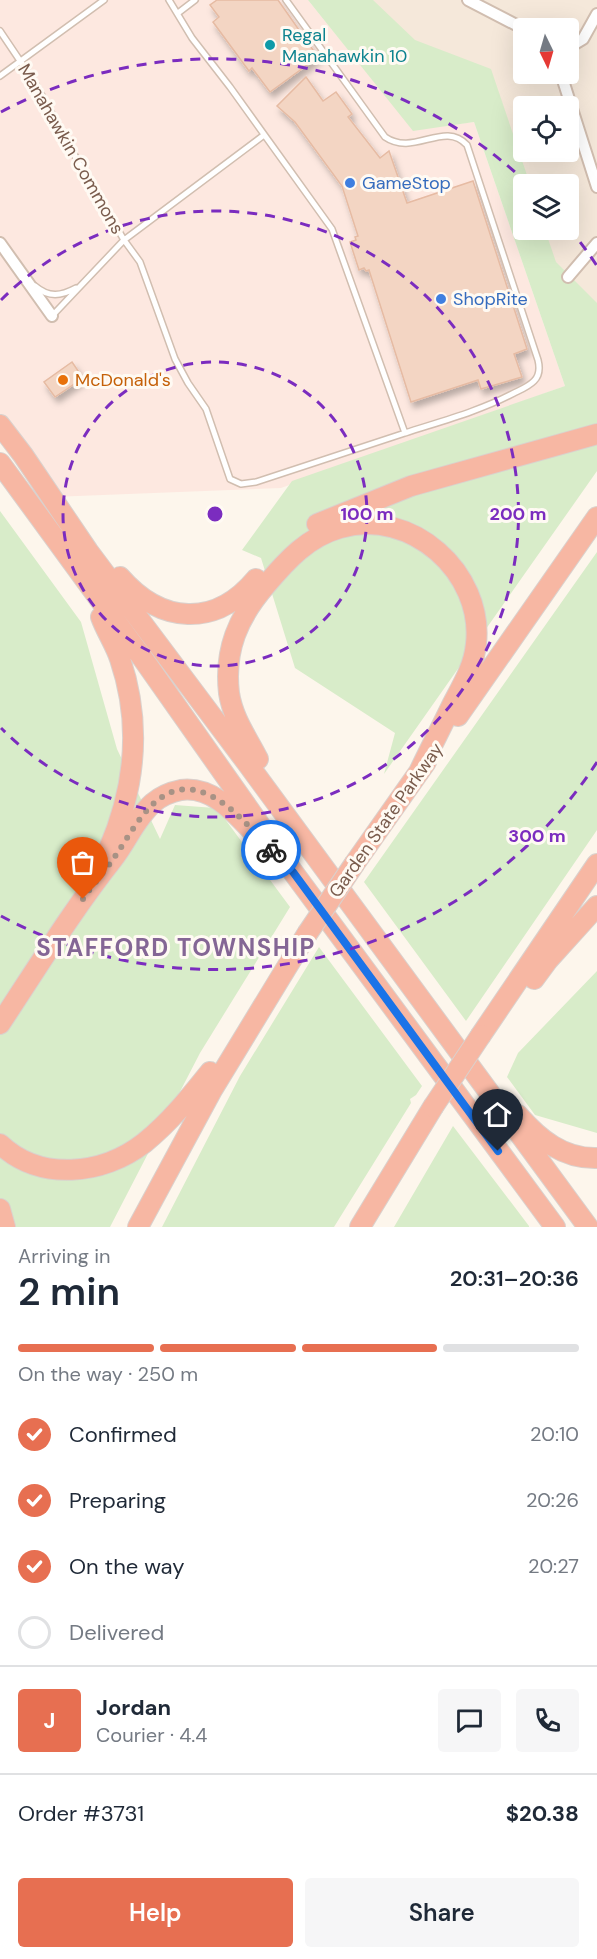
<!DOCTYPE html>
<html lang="en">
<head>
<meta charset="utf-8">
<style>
  :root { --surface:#fff; --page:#f6f6f7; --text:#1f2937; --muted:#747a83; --line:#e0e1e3; --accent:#e76f51 }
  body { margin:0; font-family:"DM Sans",sans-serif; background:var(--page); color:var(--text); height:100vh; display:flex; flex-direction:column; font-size:22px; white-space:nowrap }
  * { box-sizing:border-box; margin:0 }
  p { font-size:20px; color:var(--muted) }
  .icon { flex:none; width:33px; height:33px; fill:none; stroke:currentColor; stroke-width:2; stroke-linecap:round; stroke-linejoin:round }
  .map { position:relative; height:1227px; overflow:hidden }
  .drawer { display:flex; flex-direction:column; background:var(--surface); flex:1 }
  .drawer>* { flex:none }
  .needle { width:39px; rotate:175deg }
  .buttons { position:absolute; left:513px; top:18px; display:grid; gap:12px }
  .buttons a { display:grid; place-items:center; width:66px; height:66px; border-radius:6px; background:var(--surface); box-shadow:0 6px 24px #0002; font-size:30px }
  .pin { position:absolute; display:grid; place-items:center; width:51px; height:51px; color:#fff; margin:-62px -26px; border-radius:50% 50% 50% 0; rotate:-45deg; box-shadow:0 0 6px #0007 }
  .pin .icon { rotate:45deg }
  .courier { position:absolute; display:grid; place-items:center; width:60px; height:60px; margin:-30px; border:4px solid #1a73e8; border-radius:50%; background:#fff; color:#222; box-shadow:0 2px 8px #0007 }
  .headline em { font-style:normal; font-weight:600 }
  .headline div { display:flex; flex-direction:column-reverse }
  .headline { display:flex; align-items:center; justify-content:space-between; height:102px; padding:0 18px }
  h1 { font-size:39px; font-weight:600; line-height:45px }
  .bar { display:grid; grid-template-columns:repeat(4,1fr); gap:9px 6px; align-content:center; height:72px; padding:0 18px }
  .bar i { height:8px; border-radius:4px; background:var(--line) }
  .bar .current { background:var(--accent) }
  .bar p { grid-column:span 4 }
  .line { display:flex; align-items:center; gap:15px; padding:0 18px; border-top:2px solid var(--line) }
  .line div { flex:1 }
  .round { display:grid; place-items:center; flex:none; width:63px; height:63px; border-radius:6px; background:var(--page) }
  ol { padding:0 18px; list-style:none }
  li { display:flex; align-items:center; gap:18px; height:66px }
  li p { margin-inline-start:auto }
  li .icon { padding:6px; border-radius:50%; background:var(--accent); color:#fff; stroke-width:4 }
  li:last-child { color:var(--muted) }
  li i { width:33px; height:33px; border:3px solid var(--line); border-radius:50% }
  .button { display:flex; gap:12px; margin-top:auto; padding:12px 18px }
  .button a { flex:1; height:69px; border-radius:6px; background:var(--accent); color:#fff; font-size:24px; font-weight:600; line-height:69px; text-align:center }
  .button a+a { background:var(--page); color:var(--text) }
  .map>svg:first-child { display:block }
  .residential { fill:#f5e8da; fill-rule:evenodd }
  .commercial { fill:#fde8e0 }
  .green { fill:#d8ecc9 }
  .building { fill:#f3d5c3; stroke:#e6bba3; stroke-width:1.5; filter:url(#shadow) }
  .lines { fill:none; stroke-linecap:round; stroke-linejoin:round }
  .lane-casing { stroke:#d1beb0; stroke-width:8 }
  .street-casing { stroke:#d1beb0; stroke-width:14 }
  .highway-casing { stroke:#dad1cd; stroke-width:22 }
  .lane { stroke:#fff; stroke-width:5 }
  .street { stroke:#fff; stroke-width:10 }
  .highway { stroke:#f7b7a3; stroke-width:20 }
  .highway-bridge-casing { stroke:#dad1cd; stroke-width:22; stroke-linecap:butt }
  .highway-bridge { stroke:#f7b7a3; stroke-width:20 }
  .done { stroke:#a89285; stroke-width:6; stroke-dasharray:0 10.8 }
  .route { stroke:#1a73e8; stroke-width:8 }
  .ring { fill:none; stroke:#7b2cbf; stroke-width:3; stroke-dasharray:10 8 }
  .culture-dot { fill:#0f9aa8; stroke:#fffaf3; stroke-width:2 }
  .shop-dot { fill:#3f7fe0; stroke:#fffaf3; stroke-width:2 }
  .food-dot { fill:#e8710a; stroke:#fffaf3; stroke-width:2 }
  .labels { text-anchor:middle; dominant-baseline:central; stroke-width:6; stroke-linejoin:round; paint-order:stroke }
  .culture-label { font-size:18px; fill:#0d838f; stroke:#fffaf3; text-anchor:start }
  .street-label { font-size:18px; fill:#7a5c4d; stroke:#fffaf3 }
  .shop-label { font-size:18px; fill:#366cbe; stroke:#fffaf3; text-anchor:start }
  .food-label { font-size:18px; fill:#c56008; stroke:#fffaf3; text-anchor:start }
  .district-label { font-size:24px; font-weight:bold; letter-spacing:1.5px; fill:#846695; stroke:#fffaf3 }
  .centre { fill:#7b2cbf; stroke:#fffaf3; stroke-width:3 }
  .ring-label { font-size:18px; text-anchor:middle; font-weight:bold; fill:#7b2cbf; stroke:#fffaf3; stroke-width:6; stroke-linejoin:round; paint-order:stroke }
</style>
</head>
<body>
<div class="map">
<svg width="597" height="1227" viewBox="0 0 597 1227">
  <defs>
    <filter id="shadow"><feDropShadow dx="3" dy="5.5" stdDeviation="3" flood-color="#0004"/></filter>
  </defs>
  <rect width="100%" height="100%" fill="#fdf6ec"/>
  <path class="residential" d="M369,0H597V315L548,275L533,230H568V184H524L484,80L400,43ZM524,28H568V74H524ZM524,106H568V152H524Z"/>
  <path class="commercial" d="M0,0H308L413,130L474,122L565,386L281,488L52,497L0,426Z"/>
  <path class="green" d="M308,0H373L415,40L491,69L530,184H524V230H545L556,262L597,303V471L384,774L395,733L295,668L261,558L242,550L292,481L565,386L474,122L413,131Z
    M0,511L81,622L117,749L160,839L175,805L215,808L219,811L290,907L200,1053L110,1227H0Z
    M597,552V830L466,1021L364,882Z
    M319,947L422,1086L416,1095L410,1099L411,1103L334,1227H162L240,1076Z
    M597,971V1133L535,1115L507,1077L518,1053Z
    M453,1126L529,1226V1227H394Z"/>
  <path class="building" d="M217,0H278L318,57L270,92L252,68L249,71L213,22L219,17L210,5Z
    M306,77L323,101L336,92L352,114L348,117L380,158L389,151L407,203L473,181L527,349L514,354L522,377L481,389L478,380L411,402L369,270L366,271L364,268L359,270L350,242L356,240L355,237L358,236L342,186L295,122L277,106Z
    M72,362L83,378L55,397L44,382Z"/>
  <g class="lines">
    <defs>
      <path id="lane" d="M169,0L192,38L230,87L332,229L405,433L256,482L241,484L230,479L206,409L188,383L175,359L140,262L124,240L264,135
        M286,0L385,137C414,157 444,120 467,145L538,360C540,368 540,375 534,381C528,387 520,390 514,393C480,411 442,421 405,433
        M178,13L195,0
        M0,31L35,83L80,165L124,240L52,316
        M0,76L104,0
        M35,286C49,298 61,296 76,288"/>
      <path id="street" d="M468,0L524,29
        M568,48L583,39L597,14
        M561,74L597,187
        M0,243L52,316
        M568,277L597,243"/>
      <path id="highway" d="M0,425L23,455L88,551L247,763L588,1227
        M0,463L141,656L293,872L555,1227
        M317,524L411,486L597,434
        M120,577C161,624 215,628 256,579
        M101,617C106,631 115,644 120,659C142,724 135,789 108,851
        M458,716L597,517
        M258,759C247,737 233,719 229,693C224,650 238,617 266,585C287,560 308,537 340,528C411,507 484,573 476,644C474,666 463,684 453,703C442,726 430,749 419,772
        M355,863L426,762
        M534,979L548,960L597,906
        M0,1024C37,968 72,911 113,859C127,841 136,818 153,803C161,796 171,792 181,790C212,786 234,812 253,832
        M481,1035L597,864
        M518,1115C539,1139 563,1159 597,1158
        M0,1144C40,1182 103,1175 144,1143C170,1122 190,1097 210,1072
        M0,1209L5,1227
        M138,1227L212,1090L307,934
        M360,1227L433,1107"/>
    </defs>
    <use href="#lane" class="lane-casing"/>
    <use href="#street" class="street-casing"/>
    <use href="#highway" class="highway-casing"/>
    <use href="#lane" class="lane"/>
    <use href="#street" class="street"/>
    <use href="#highway" class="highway"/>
    <defs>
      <path id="highway-bridge" d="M307,934L355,863
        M433,1107L481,1035"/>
    </defs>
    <use href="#highway-bridge" class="highway-bridge-casing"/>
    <use href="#highway-bridge" class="highway-bridge"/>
  </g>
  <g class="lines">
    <path class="done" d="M83,899C93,884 106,870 116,855C137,824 161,772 209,795C234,807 252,830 271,850"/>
    <path class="route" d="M271,850L293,872L498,1151"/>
  </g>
  <g class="ring">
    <circle cx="215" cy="514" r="152"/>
    <path d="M1 300A303 303 0 1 1 1 728"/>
    <path d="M597 762A455 455 0 0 1 1 916M1 112A455 455 0 0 1 528 184M569 228A455 455 0 0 1 597 266"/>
  </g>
  <circle class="culture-dot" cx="270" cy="45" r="6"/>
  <g class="shop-dot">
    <circle cx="350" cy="183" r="6"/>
    <circle cx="441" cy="299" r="6"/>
  </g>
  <circle class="food-dot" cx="63" cy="380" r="6"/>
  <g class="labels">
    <g class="culture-label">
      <text x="282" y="35">Regal<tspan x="282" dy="21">Manahawkin 10</tspan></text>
    </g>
    <g class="street-label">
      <text transform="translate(71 149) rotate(60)">Manahawkin Commons</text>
      <text transform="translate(386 820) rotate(-55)">Garden State Parkway</text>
    </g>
    <g class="shop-label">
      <text x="362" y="183">GameStop</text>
      <text x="453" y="299">ShopRite</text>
    </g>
    <g class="food-label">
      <text x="75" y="380">McDonald's</text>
    </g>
    <g class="district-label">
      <text x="176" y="947">STAFFORD TOWNSHIP</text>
    </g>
  </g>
  <circle cx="215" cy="514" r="9" class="centre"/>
  <g class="ring-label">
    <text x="367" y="520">100 m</text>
    <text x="518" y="520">200 m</text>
    <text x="537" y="842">300 m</text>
  </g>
</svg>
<div class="buttons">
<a><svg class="needle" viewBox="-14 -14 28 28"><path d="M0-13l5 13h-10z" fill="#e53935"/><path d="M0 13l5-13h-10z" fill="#747a83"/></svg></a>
<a><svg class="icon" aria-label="locate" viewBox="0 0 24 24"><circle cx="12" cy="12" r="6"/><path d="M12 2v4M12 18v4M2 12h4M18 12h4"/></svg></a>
<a><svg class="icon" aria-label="layers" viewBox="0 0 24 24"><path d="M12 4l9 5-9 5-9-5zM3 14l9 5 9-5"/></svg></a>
</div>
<div class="pin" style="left:83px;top:899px;background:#ea580c"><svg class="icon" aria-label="bag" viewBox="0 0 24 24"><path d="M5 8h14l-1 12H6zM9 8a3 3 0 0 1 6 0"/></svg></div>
<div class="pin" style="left:498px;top:1151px;background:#1f2937"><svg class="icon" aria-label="home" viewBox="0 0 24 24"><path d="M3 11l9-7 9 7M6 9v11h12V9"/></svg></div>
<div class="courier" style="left:271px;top:850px"><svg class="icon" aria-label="bike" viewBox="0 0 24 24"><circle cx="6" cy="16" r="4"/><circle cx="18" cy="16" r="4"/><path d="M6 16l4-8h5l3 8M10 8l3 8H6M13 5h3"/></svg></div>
</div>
<section class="drawer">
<div class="headline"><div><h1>2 min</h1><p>Arriving in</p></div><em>20:31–20:36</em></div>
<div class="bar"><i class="current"></i><i class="current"></i><i class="current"></i><i></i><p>On the way · 250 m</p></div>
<ol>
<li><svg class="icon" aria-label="check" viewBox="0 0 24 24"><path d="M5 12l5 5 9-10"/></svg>Confirmed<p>20:10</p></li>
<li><svg class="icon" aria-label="check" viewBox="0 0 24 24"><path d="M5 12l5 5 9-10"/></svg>Preparing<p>20:26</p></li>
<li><svg class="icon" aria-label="check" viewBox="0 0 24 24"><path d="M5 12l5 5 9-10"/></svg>On the way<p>20:27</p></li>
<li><i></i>Delivered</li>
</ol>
<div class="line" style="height:108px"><b class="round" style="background:var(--accent);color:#fff">J</b><div><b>Jordan</b><p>Courier · 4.4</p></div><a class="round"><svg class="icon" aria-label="chat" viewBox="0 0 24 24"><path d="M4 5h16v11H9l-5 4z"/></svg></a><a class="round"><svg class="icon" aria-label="phone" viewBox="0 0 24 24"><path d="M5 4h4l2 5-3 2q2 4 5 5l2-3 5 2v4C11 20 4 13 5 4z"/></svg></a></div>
<div class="line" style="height:78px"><div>Order #3731</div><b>$20.38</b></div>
<div class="button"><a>Help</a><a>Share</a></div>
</section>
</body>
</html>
